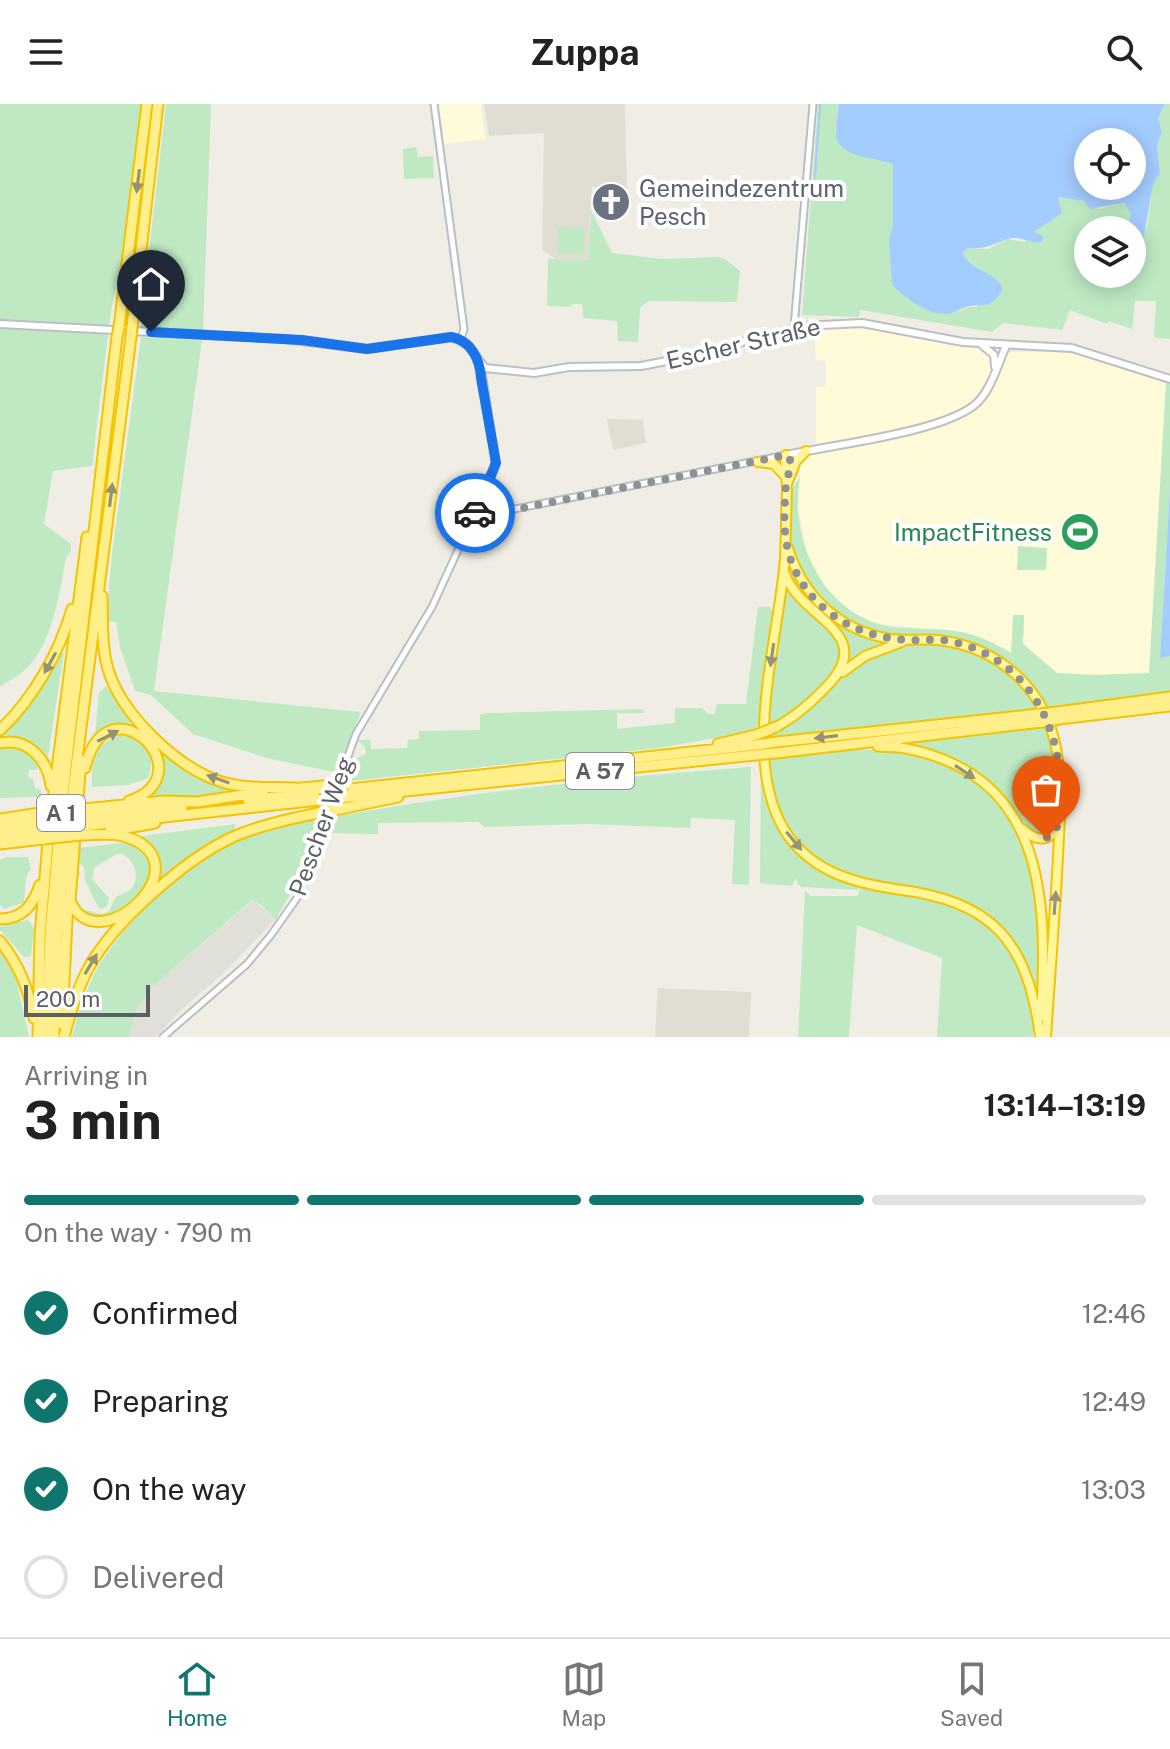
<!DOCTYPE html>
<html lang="en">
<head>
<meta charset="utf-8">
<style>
  :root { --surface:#fff; --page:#f6f6f6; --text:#222; --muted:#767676; --line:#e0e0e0; --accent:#0f766e }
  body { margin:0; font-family:"Public Sans",sans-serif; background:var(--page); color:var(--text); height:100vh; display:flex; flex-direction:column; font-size:30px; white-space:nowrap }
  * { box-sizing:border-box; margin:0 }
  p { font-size:26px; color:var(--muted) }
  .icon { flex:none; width:44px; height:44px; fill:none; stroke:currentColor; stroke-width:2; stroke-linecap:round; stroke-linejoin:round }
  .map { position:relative; height:933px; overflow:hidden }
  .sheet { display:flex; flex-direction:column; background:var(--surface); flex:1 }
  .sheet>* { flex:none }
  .controls { position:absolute; left:1074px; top:24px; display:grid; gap:16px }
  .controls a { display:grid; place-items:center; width:72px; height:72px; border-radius:50%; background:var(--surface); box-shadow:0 4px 20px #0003; font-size:40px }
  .scale { position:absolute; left:24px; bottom:20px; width:126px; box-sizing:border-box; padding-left:8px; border:4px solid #5c5f66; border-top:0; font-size:22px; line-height:28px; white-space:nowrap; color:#5c5f66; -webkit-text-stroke:6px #fff; paint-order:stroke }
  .pin { position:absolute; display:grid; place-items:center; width:68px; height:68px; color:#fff; margin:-82px -34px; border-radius:50% 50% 50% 0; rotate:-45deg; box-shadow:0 0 8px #0007 }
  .pin .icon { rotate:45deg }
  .courier { position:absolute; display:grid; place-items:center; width:80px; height:80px; margin:-40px; border:6px solid #1a73e8; border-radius:50%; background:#fff; color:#222; box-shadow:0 2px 10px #0007 }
  .overview em { font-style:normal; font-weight:700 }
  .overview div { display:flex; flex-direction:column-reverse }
  .overview { display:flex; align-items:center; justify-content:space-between; height:136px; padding:0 24px }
  h1 { font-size:52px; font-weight:700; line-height:60px }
  .bar { display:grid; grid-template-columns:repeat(4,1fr); gap:12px 8px; align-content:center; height:96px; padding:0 24px }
  .bar i { height:10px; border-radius:6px; background:var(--line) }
  .bar .current { background:var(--accent) }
  .bar p { grid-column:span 4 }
  ol { padding:0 24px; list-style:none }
  li { display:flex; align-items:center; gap:24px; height:88px }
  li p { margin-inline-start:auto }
  li .icon { padding:8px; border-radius:50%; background:var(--accent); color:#fff; stroke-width:4 }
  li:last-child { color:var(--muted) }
  li i { width:44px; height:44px; border:4px solid var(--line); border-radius:50% }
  header { display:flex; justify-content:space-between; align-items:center; height:104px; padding:0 24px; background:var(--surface); font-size:36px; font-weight:700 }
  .tabs { display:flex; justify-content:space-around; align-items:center; height:112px; border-top:2px solid var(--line); background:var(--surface); font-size:22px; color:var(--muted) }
  .tabs a { display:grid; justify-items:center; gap:4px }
  .tabs .current { color:var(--accent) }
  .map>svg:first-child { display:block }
  .commercial { fill:#fffbd9 }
  .industrial { fill:#e0e0d8 }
  .education { fill:#e0ded2 }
  .green { fill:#bee9c3 }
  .water { fill:#a4cdff; fill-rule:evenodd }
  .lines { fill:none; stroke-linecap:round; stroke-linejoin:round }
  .stream { stroke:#a4cdff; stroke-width:2 }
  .tertiary-casing { stroke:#bbbdc4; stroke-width:9 }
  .secondary-casing { stroke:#bcbfc6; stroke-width:10 }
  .trunk-casing { stroke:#f3c400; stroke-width:12 }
  .motorway-casing { stroke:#f3c400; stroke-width:13 }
  .tertiary { stroke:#fff; stroke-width:5 }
  .secondary { stroke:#fff; stroke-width:6 }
  .trunk { stroke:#fff59a; stroke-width:8 }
  .motorway { stroke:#ffef8b; stroke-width:9 }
  .motorway-bridge-casing { stroke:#f3c400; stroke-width:13; stroke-linecap:butt }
  .motorway-bridge { stroke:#ffef8b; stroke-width:9 }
  .oneway { fill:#959173 }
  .oneway2 { fill:#959478 }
  .done { stroke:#909192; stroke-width:8; stroke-dasharray:0 14.4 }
  .route { stroke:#1a73e8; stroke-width:10 }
  .labels { text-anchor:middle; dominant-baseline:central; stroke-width:8; stroke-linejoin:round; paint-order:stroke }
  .shield { fill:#fff; stroke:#8d8f94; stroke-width:2 }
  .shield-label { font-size:22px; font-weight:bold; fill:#5c5f66 }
  .worship-label { font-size:24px; fill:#5b616d; stroke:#fff; text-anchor:start }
  .street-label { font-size:24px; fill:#5c5f66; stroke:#fff }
  .leisure-label { font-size:24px; fill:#27864d; stroke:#fff; text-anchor:end }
</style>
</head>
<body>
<header><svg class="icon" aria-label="menu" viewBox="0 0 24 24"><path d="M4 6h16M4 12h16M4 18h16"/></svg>Zuppa<svg class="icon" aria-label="search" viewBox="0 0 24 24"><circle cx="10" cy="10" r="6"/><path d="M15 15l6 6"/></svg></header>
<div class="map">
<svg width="1170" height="933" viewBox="0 0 1170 933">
  <rect width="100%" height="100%" fill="#f0eee4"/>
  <path class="commercial" d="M441,0H481L485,35L444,40L439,3Z
    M863,221L993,248H1071L1166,279L1150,569L1095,571L1057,569L1023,540L1024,512L1011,549L965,529L879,520L855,510L826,485L807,449L798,404L802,342L816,339V283L826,282V257L816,256L814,223Z"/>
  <path class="industrial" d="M253,796L276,815L225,868L183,904L156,933H130L135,907L151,884Z"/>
  <path class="education" d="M484,0H625L627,86L592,83L588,156L555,155L542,145L544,29L489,32Z
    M607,315L643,316L646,339L613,346Z
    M658,884L751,888L749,933H655Z"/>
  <path class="green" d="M0,0H142L123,152L111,207L92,362L53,367L44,420L71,440V447L66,453C60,487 53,540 26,565C19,572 8,577 0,583Z
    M166,0H211L203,228L140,224Z
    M818,0H839L835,27L864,52L893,61V121L889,133L907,195C920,203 936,212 951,209C962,207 966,202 977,203L982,167L966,156L963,149L968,144L988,145L1008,135L1024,138L1051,114L1062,109L1057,93L1085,97L1099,105L1124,99C1152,129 1104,126 1088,126V170H1132L1133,149L1147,123L1153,81L1160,69L1157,42L1162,28L1158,14L1165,0H1170V235L1154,233L1156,197H1135L1132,225L1109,217L1107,220L1070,206L1062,226L1003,219L992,228L860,206L859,213L802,211Z
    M416,43L418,53L433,52L434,74L404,75L403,45Z
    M591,106L612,149L661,155L718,153L725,155L740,167L737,198L648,197L640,204L638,238L618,237L617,217L583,214L582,200H572L571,203L547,202L548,155L588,156Z
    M558,123L585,124L583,150L557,149Z
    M141,233L202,236L154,587L361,608L345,648L334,668L267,654L193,630L151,591L135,587L120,543L116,518L106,517L112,450Z
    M1166,279L1170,280V384L1160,553L1170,552V588L1049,604C1029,580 1013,556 982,543C962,534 937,529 916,530C908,531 899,532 891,531C836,526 792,480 789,426C788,410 787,385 800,374C795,402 799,432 811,458C826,491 855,518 893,523C917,526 942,523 966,529C982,533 997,540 1011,549L1013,511H1024L1023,540L1057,569L1095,571L1149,569Z
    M1018,442L1047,444L1046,466H1017Z
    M788,449L826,508L895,537L846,561L848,547L794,483L787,467Z
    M786,478L838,534L843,560C821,583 799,611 768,622L773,559Z
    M758,503H770L773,510L760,626L659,644L342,678L350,657L366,650L365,643L357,636H370L371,645L407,644L408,636L419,635V627L480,626V611L487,609L643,605L644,609H617V625L675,619V604H702L708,610H715L717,600H746Z
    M915,539C966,538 1013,560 1038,606L770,636V630L820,594L855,561L899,542Z
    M64,548L48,653L41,645L4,630L33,595L57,553Z
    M106,582L133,619L106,622L95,631L99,589Z
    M1045,621C1058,654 1057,685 1056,720L1054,725L1040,733C1021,722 1020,713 1006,698C975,667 941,646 898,639Z
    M125,631C146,635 157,654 148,674L128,681L92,683C90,658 97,634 125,631Z
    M152,636L166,648L246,686L236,687L237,691L188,696L187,692L147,696L162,676L159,647Z
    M6,642C21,643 31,649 39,661L37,666H29L28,673L33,675L35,684L41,686V691L36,693L0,694V644Z
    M853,646C958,642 1019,692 1038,795C1044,829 1039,866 1037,900C1028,860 1004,817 964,799C936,785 905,786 874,780C814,767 766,719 769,655Z
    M761,657L769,698L796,744L864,783H859L858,786L802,783L797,780L796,774L792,782L760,779Z
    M751,663L749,781L732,780L735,716L691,714L690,724L588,720L485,723L478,718L378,719V730L325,729L332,713C470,688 611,673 751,663Z
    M321,714L289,792L276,815L261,801L252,796L151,884L135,907L130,933H72C76,915 84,892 92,875C118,819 202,746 261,727C280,721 301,718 321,714Z
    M236,720L234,726L193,749L168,771L159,774V755L141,732Z
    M120,739C174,742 147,797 114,811C109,813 102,814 96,815L77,805L73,791L75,766L77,765L80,768L74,790L81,802L80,805L102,810L109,807L116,793L132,785C139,771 136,759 123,750H117L95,763L92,775L109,794L107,803L99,805L85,776L84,763L78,759L79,744Z
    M6,753H28L31,765C22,775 28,788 23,799L4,805L0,801V756Z
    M860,784C928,796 1001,801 1024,878C1030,896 1034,915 1033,933H937L942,854L857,821L849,933H798L805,787L811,792H858Z
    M28,816L34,824L31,852L24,853L0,826V823Z
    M0,846L16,875L29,933H0Z"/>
  <path class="water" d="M839,0H1165L1158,14L1162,28L1157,42L1160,69L1153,81L1143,137L1133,149V163L1132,126H1122C1133,118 1133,109 1124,99L1090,105L1084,97L1058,93L1062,109L1034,128L1043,132L1042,138C1030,140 1018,131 1008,135C991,141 987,145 968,144L963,149C970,167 996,167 1003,185C989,207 986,198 966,203C960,205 954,209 948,210C926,211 907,195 892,181L889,133L893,121V61C875,52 835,55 836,27C836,18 838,9 839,0ZM1088,38H1132V82H1088Z
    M1170,384V552L1160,554Z"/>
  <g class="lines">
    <path class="stream" d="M815,73L820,0"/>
    <defs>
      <path id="tertiary" d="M434,0L464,225L461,235
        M794,223L813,0
        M474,413L786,351
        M163,933L247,860L271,831L297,794L356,630L432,503L494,367L495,352L481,261"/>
      <path id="secondary" d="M0,220L284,235L367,245L453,233L467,240L485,264L534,269L569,263L641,262L682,254L802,222L862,219L963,238L1072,244L1170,275
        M982,241L994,251L995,263
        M786,351C831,341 948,328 978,298C992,283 998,260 1006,242"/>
      <path id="trunk" d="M786,351C784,364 787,375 787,387C786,410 786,432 785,454C779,536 738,662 789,733C815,768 854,779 895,785C992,797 1027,835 1040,932
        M758,358L774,360L784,371
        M787,380L796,357L806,347
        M788,444C803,493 840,527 891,535C909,537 927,534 945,537C997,545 1039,581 1053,631C1064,670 1060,712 1058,752C1055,812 1050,872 1046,933
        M843,568L865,552L902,538
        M776,623C797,612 814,596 829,580C877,528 799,513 785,470
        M898,643C1045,667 1048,793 1041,912
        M1023,725C1035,737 1049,739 1057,723"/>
      <path id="motorway" d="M119,223L147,0
        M132,223L158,0
        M102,492C103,516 101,541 108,565C121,610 177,664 222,678C245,685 271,683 295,684
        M1058,608L1170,593
        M1059,615L1170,602
        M0,626C34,594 59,549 72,505
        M777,638L1039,610
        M0,639C28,633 48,656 51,682
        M718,640L756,631
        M878,642L898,643
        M776,649L1042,618
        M85,664C107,571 208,670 129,697
        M290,685L323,682
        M341,686L756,641
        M338,694L755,651
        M248,696L321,688
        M84,705L164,697L197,698L263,688
        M335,706L398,693
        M70,710L131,233
        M51,712L87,433
        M60,714L117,233
        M83,714L182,703
        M0,715L46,708
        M82,722L319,696
        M0,723L45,718
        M110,727L155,719
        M0,731L44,726
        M81,731C93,731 107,729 119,731C213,753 98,862 70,797L81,656
        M0,740L43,735
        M0,815C23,815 33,801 40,781
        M0,837C18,859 29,886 34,914
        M62,920L68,795
        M38,933L40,831L49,727
        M46,933L50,830L59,729
        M54,933L57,830L68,725
        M64,933C70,909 77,885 89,863C115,817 186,754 235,732C261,721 290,715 318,709"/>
    </defs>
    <use href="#tertiary" class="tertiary-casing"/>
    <use href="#secondary" class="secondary-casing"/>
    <use href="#trunk" class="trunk-casing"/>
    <use href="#motorway" class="motorway-casing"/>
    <use href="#tertiary" class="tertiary"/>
    <use href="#secondary" class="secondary"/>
    <use href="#trunk" class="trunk"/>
    <use href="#motorway" class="motorway"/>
    <defs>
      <path id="motorway-bridge" d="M117,233L119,223
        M131,233L132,223
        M1039,610L1058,608
        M1042,618L1059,615
        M756,631L776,623
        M756,641L777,638
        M755,651L776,649
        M323,682L348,680
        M319,696L338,694
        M46,708L84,705
        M318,709L335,706
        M45,718L83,714
        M44,726L82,722
        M43,735L81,731"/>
    </defs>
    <use href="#motorway-bridge" class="motorway-bridge-casing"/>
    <use href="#motorway-bridge" class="motorway-bridge"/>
  </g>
  <defs><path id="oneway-solid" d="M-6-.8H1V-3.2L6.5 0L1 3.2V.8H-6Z" transform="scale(2)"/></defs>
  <g class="oneway">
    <use href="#oneway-solid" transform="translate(138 77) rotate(97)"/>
    <use href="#oneway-solid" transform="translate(111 391) rotate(-83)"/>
    <use href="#oneway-solid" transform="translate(50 559) rotate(119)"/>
    <use href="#oneway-solid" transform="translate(108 632) rotate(-27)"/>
    <use href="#oneway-solid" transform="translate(826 633) rotate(173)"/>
    <use href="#oneway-solid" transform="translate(218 675) rotate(-161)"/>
    <use href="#oneway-solid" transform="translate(91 860) rotate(-59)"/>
  </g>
  <g class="oneway2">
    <use href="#oneway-solid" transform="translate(772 551) rotate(98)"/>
    <use href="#oneway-solid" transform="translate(965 668) rotate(33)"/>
    <use href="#oneway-solid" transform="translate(794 737) rotate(50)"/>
    <use href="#oneway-solid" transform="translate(1055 799) rotate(-86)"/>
  </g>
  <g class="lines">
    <path class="done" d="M475,409L473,414L786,351C787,353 789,354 790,356C792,363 787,373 786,380C785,398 783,417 786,435C788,455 798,475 810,490C834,519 870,534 907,536C919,537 931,535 943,536C1016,547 1058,608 1060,679C1060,696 1065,725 1046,734"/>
    <path class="route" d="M151,228L302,236L367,245L451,233C471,236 480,256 481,274L496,359L475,409"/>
  </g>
  <defs>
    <symbol id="church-disc" viewBox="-11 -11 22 22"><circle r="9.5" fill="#6b7280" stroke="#fff"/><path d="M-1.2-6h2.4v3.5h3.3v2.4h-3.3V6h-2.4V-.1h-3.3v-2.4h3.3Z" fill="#fff"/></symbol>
    <symbol id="stadium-disc" viewBox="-11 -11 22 22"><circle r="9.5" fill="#2e9e5b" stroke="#fff"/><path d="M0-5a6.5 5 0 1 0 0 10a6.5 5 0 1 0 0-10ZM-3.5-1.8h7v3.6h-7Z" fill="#fff"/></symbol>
  </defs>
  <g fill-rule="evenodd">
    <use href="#church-disc" x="589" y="76" width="44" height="44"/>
    <use href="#stadium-disc" x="1058" y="406" width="44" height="44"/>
  </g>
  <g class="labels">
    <g class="shield">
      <rect x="566" y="649" width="68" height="36" rx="6"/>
      <rect x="37" y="691" width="48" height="36" rx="6"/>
    </g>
    <g class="shield-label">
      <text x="600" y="667">A 57</text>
      <text x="61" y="709">A 1</text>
    </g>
    <g class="worship-label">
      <text x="639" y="84">Gemeindezentrum<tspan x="639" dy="28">Pesch</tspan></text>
    </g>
    <g class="street-label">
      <text transform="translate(743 239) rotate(-13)">Escher Straße</text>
      <text transform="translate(321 722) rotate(-70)">Pescher Weg</text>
    </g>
    <g class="leisure-label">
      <text x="1052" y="428">ImpactFitness</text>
    </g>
  </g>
</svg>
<div class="controls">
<a><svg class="icon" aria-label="locate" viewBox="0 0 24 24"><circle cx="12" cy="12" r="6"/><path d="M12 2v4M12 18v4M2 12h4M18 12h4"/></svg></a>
<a><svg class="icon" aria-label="layers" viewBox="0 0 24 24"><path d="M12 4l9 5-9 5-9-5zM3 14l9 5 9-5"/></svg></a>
</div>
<div class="scale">200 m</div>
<div class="pin" style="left:1046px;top:734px;background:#ea580c"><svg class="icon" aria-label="bag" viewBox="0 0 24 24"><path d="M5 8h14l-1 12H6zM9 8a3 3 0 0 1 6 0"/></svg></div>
<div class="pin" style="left:151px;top:228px;background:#1f2937"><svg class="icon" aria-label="home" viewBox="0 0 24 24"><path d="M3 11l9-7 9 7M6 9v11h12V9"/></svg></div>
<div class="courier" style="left:475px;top:409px"><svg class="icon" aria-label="car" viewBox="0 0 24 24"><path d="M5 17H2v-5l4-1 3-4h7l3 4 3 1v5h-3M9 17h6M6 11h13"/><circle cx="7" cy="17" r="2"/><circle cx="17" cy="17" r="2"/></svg></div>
</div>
<section class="sheet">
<div class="overview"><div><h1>3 min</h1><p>Arriving in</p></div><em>13:14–13:19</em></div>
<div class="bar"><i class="current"></i><i class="current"></i><i class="current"></i><i></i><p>On the way · 790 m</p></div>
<ol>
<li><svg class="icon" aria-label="check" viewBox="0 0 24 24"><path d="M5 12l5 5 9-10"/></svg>Confirmed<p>12:46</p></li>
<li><svg class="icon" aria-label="check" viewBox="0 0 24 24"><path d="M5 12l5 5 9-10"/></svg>Preparing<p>12:49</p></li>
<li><svg class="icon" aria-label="check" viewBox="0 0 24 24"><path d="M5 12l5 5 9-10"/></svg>On the way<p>13:03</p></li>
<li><i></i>Delivered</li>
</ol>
</section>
<nav class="tabs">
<a class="current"><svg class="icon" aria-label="home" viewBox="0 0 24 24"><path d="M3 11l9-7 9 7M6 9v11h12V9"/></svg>Home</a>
<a><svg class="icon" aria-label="map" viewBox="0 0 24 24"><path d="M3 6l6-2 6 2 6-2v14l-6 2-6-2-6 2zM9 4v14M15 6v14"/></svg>Map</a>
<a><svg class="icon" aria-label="saved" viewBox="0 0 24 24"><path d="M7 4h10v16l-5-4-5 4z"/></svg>Saved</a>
</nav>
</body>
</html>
